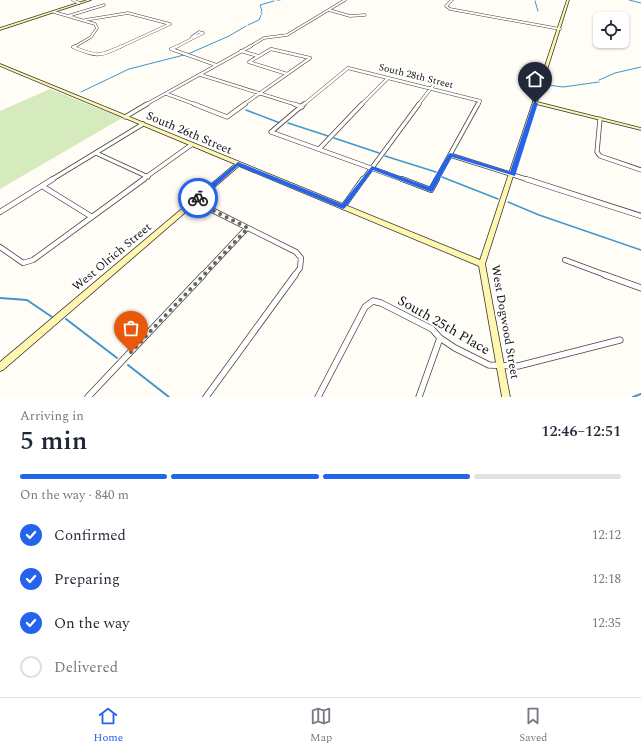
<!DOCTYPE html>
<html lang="en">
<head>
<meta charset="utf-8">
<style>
  :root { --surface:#fff; --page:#f2f2f3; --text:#1f2937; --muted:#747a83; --line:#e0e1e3; --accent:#2563eb }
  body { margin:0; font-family:Spectral,serif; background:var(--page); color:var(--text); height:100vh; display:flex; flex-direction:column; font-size:15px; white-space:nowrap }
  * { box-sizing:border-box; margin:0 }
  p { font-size:13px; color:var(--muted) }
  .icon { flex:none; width:22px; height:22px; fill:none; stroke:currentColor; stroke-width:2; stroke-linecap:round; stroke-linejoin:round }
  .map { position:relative; height:397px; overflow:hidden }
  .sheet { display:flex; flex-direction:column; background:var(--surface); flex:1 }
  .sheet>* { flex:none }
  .controls { position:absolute; left:593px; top:12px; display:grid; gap:8px }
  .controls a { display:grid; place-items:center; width:36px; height:36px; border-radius:6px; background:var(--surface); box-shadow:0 1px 3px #0004; font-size:20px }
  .pin { position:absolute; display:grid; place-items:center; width:34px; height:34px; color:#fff; margin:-41px -17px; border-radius:50% 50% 50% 0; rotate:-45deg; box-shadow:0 0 4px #0007 }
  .pin .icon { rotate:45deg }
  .courier { position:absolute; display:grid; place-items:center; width:40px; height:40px; margin:-20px; border:3px solid #2563eb; border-radius:50%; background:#fff; color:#222; box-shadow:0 1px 5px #0007 }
  .overview em { font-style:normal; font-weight:600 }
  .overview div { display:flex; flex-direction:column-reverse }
  .overview { display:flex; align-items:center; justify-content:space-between; height:68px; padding:0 20px }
  h1 { font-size:26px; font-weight:600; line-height:30px }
  .bar { display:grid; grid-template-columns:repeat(4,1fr); gap:6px 4px; align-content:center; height:48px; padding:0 20px }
  .bar i { height:5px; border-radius:3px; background:var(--line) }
  .bar .current { background:var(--accent) }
  .bar p { grid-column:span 4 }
  ol { padding:0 20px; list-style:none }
  li { display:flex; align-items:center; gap:12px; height:44px }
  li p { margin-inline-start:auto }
  li .icon { padding:4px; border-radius:50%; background:var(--accent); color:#fff; stroke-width:4 }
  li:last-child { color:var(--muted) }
  li i { width:22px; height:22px; border:2px solid var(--line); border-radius:50% }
  .tabs { display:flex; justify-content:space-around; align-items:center; height:56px; border-top:1px solid var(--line); background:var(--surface); font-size:11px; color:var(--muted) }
  .tabs a { display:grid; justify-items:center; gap:2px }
  .tabs .current { color:var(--accent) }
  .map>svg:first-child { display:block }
  .green { fill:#d5ebbd }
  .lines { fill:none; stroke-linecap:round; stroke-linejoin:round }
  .stream-far2 { stroke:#3f96cf; stroke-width:1 }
  .stream-far1 { stroke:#3f96cf; stroke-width:1.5 }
  .stream { stroke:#3f96cf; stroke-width:2 }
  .street-far4-casing { stroke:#444; stroke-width:3 }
  .street-far3-casing { stroke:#444; stroke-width:3.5 }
  .street-far2-casing { stroke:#444; stroke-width:5 }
  .street-far1-casing { stroke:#444; stroke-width:6 }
  .street-casing { stroke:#444; stroke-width:7 }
  .secondary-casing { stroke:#333; stroke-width:1.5 }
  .street-far4 { stroke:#fff; stroke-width:2 }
  .street-far3 { stroke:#fff; stroke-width:2.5 }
  .street-far2 { stroke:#fff; stroke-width:3.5 }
  .street-far1 { stroke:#fff; stroke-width:4.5 }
  .street { stroke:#fff; stroke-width:5.5 }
  .secondary { fill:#fff6b0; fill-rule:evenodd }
  .route { fill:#2563eb }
  .done { stroke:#646461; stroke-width:4; stroke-dasharray:0 7.2 }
  .labels { text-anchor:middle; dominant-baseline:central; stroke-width:4; stroke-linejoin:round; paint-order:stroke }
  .far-street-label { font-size:10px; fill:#111; stroke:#fff }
  .street-label { font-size:12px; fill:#111; stroke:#fff }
  .near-street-label { font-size:14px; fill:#111; stroke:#fff }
</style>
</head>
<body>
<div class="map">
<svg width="641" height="397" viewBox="0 0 641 397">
  <rect width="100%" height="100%" fill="#fffdf5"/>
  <path class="green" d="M50,89L122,118L0,189V111Z"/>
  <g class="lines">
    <path class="stream-far2" d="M277,0H280
      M629,0L641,3
      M535,1L538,11
      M262,11L260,5L274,1
      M261,12L262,14
      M248,25L259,20L261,15
      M188,54L229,36L246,26
      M599,80L615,73L641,67
      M529,81L537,83
      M548,85L563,87L599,82
      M81,92L129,69L184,55"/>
    <path class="stream-far1" d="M246,110L280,123
      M288,123L328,136
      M334,138L379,153
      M385,156L436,172
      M442,177L498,199
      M508,202L539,215L641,250"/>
    <path class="stream" d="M0,298L27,300L52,317
      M66,319L117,358
      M128,365L169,397
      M633,397L641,394"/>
    <defs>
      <path id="street-far4" d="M73,0L79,3
        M452,0L446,6L450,9L560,29
        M329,10L350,16L365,15
        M54,12L95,24L97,28L91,37L74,47
        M68,16L104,5
        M85,20L128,13L170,24
        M120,47L170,24
        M176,47L203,33L199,32L192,37
        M249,47L264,38L287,35L345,0"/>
      <path id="street-far3" d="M75,46L73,47C98,57 98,57 122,46
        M178,46L171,49L216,65
        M241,51L258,56
        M287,74L249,62L271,49L310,58
        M201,75L297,105
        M167,94L197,105
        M145,105L251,46
        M243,105L310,58
        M303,105L348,68L480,101L478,105
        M361,105L388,78
        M418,105L435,83"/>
      <path id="street-far2" d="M194,104L227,117L245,104
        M294,104L302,107
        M304,104L271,132L404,180
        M125,117L147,104
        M600,119L597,152L600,156L641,170
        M319,149L362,104
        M96,153L148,177
        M450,155L529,180
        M51,180L143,124
        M142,180L191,145
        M363,180L419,104
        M436,180L478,104"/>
      <path id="street-far1" d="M402,179L431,190L437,179
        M526,179L641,216
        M42,186L92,217
        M194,201L296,252L301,258L300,268L294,276
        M343,207L363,179
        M0,212L53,179
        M0,247L23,263L33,260L144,179
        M565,260L608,276
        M202,276L247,228"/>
      <path id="street" d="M605,275L641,288
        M88,397L203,275
        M206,397L295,275
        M318,397L365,307L373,301L381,303L432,329L440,338L455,348L489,365L518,366L620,340
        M419,397L440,338"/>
      <path id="secondary" d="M87,0H91L0,30V28Z
        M567,0H569L537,102L641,128V130L536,104L485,264L510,397H502L479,266L239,166L3,370L0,371V362L235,164L0,66V64L480,260Z"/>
    </defs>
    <use href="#street-far4" class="street-far4-casing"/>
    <use href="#street-far3" class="street-far3-casing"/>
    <use href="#street-far2" class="street-far2-casing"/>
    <use href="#street-far1" class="street-far1-casing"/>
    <use href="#street" class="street-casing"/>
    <use href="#secondary" class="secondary-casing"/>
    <use href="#street-far4" class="street-far4"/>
    <use href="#street-far3" class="street-far3"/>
    <use href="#street-far2" class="street-far2"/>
    <use href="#street-far1" class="street-far1"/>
    <use href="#street" class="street"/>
    <use href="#secondary" class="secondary"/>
  </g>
  <path class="route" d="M535,102L538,103L515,176L452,157L433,191L431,192L373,170L345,208L343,209L238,166L200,200L194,198L238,162L342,204L372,166L429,187L448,155L450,153L510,172L533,103Z"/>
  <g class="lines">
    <path class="done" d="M131,352L248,228L194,201L198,198"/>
  </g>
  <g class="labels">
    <g class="far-street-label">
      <text transform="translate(416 76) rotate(14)">South 28th Street</text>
    </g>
    <g class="street-label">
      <text transform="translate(189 133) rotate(23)">South 26th Street</text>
      <text transform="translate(112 257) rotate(-40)">West Olrich Street</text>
      <text transform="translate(505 322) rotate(80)">West Dogwood Street</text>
    </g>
    <g class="near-street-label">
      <text transform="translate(444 325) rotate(30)">South 25th Place</text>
    </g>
  </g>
</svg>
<div class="controls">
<a><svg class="icon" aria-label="locate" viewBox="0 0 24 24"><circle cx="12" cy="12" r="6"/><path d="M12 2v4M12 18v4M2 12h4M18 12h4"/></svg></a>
</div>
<div class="pin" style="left:131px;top:352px;background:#ea580c"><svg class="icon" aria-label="bag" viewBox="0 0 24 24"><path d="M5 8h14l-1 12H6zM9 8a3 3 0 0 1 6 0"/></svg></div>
<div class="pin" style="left:535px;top:103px;background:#1f2937"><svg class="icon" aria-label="home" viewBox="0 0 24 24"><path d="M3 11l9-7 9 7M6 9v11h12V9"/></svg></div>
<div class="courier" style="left:198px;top:198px"><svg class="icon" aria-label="bike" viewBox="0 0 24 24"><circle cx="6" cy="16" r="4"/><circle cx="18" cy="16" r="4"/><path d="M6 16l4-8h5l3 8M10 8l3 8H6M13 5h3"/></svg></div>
</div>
<section class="sheet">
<div class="overview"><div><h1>5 min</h1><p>Arriving in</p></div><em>12:46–12:51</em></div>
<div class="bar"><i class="current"></i><i class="current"></i><i class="current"></i><i></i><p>On the way · 840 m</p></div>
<ol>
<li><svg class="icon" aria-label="check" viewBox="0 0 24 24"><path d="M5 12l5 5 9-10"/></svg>Confirmed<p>12:12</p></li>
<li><svg class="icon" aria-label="check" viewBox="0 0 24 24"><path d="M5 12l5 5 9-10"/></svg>Preparing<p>12:18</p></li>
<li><svg class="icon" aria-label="check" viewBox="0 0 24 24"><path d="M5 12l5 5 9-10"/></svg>On the way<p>12:35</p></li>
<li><i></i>Delivered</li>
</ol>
</section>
<nav class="tabs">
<a class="current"><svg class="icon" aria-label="home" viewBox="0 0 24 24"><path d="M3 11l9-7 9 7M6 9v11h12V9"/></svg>Home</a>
<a><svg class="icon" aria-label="map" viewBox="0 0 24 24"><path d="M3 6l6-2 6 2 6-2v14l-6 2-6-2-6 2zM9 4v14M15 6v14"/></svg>Map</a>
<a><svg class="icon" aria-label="saved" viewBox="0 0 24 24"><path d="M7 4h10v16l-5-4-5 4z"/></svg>Saved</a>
</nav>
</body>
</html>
